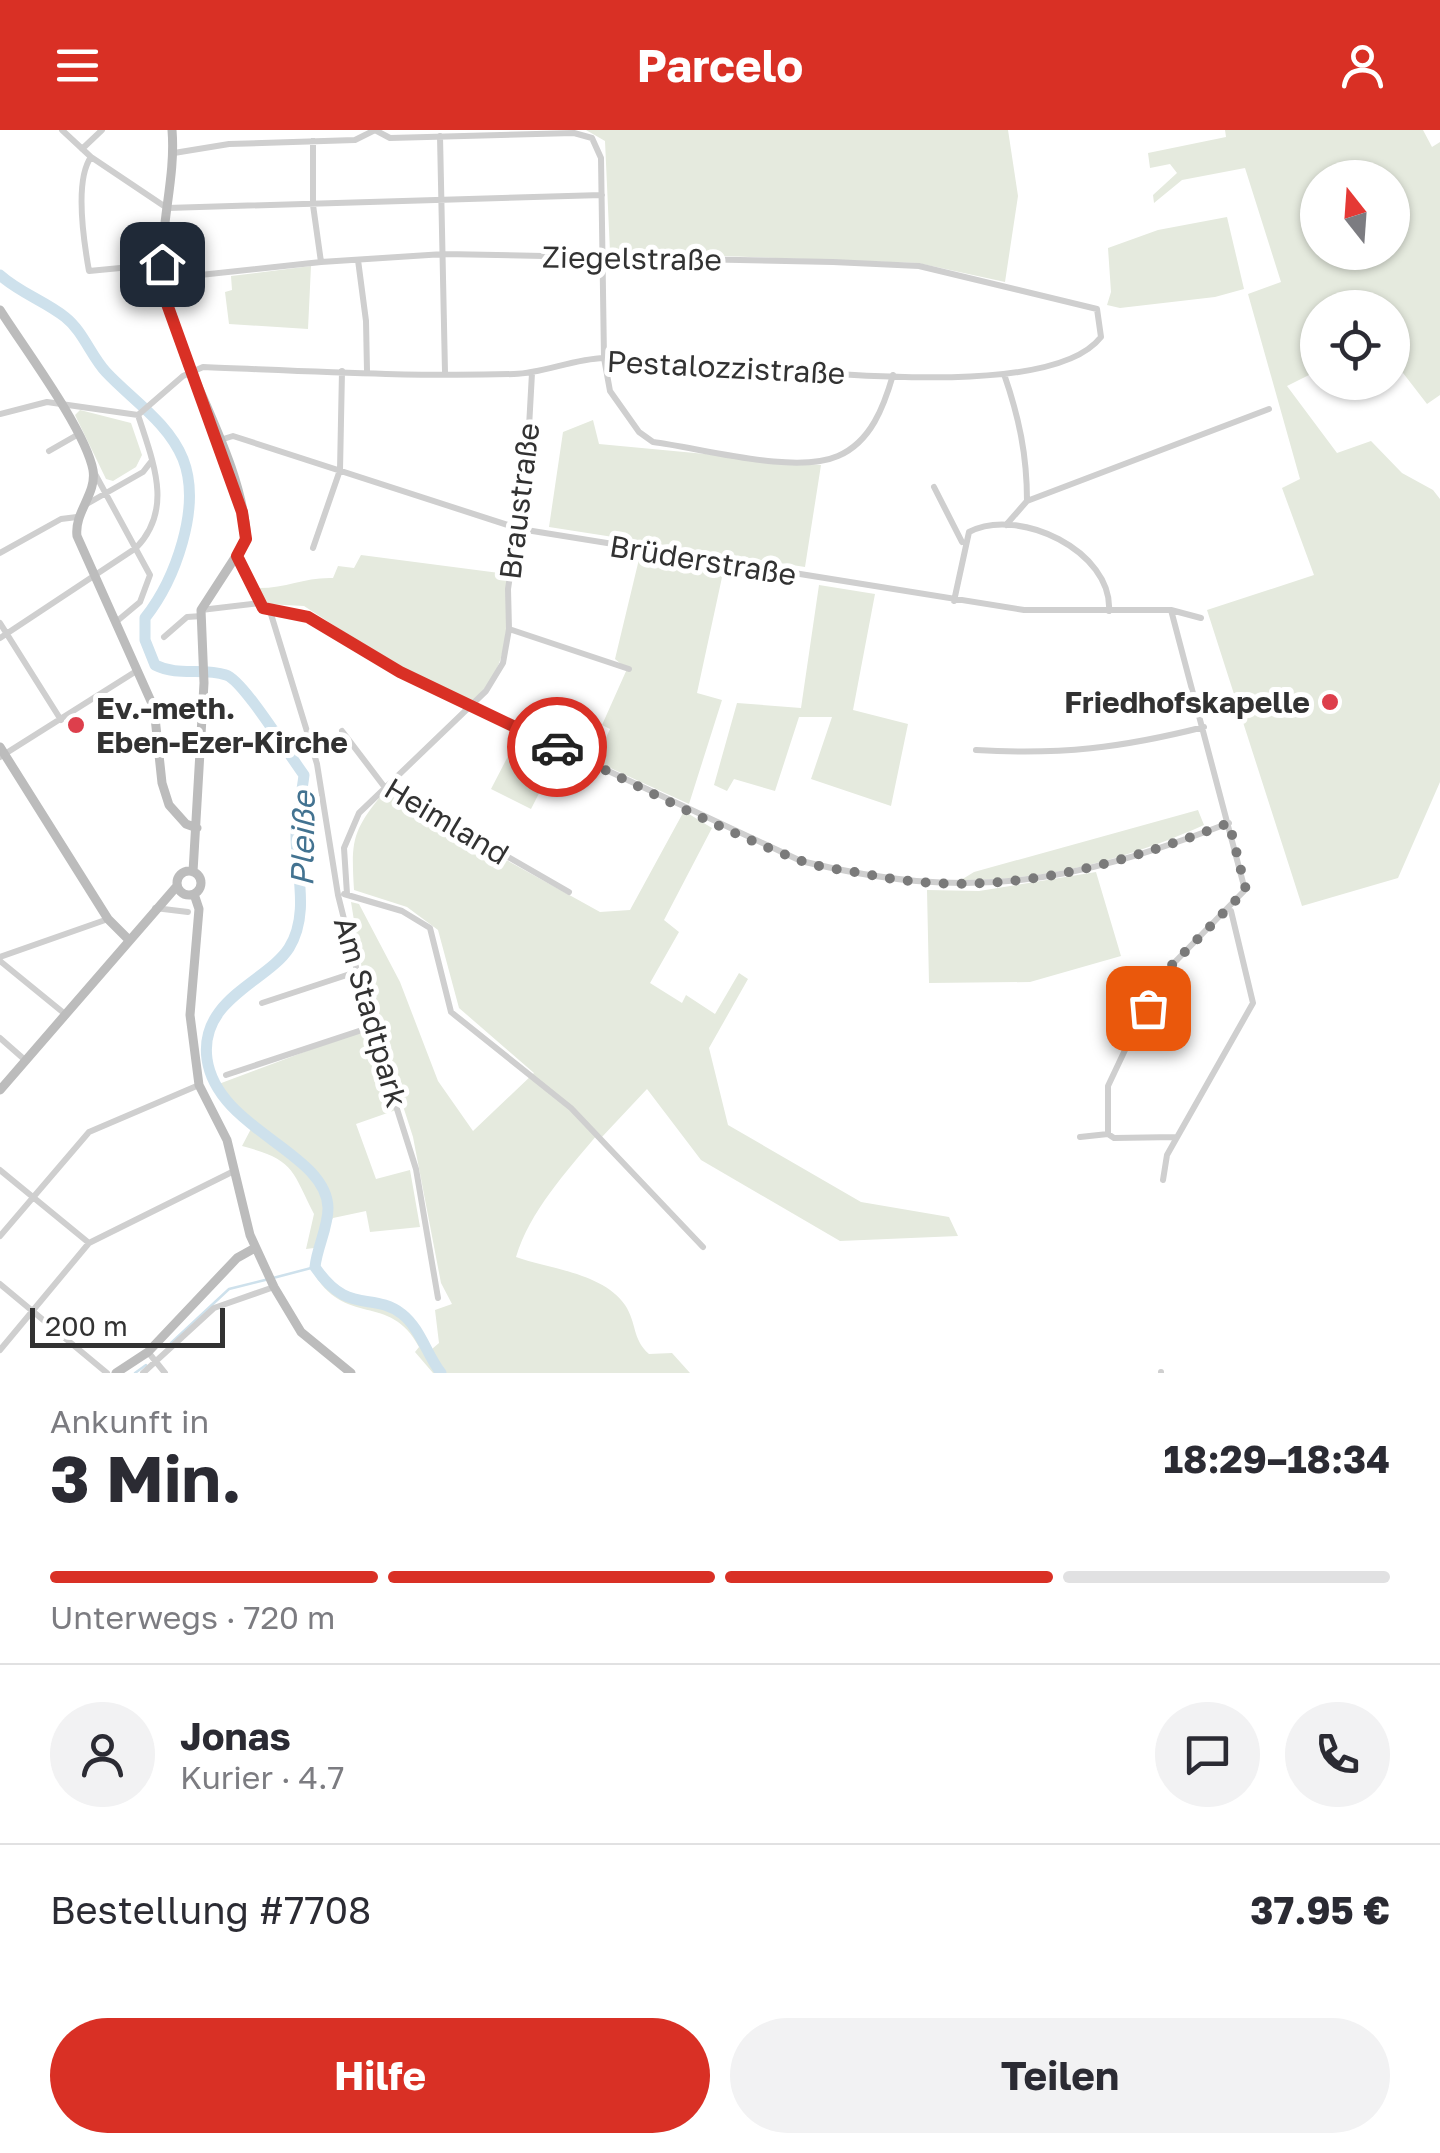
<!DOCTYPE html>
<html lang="de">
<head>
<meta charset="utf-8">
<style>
  :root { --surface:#fff; --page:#f2f2f3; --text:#2b2b33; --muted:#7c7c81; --line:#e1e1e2; --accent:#d93025 }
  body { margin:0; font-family:"Golos Text",sans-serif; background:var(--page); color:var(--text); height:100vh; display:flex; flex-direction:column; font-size:38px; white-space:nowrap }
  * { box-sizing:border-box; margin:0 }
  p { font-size:32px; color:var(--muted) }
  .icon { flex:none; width:55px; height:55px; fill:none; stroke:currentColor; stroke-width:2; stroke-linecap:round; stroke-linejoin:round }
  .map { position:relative; height:1243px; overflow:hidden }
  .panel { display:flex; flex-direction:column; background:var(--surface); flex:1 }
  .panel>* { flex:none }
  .needle { width:65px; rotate:343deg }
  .tools { position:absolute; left:1300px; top:30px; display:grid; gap:20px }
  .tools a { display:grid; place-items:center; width:110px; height:110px; border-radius:50%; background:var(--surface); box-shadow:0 2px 8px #0004; font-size:50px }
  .scale { position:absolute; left:30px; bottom:25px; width:195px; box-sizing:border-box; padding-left:10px; border:5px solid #323232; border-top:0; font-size:28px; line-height:35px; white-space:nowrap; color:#323232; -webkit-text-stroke:8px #fff; paint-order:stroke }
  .pin { position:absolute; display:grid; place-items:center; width:85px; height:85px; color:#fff; margin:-42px; border-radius:20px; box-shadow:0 5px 15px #0006 }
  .courier { position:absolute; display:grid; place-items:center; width:100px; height:100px; margin:-50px; border:8px solid #d93025; border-radius:50%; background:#fff; color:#222; box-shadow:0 2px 12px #0007 }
  .overview em { font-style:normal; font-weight:700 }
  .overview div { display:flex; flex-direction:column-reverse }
  .overview { display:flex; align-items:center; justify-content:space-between; height:170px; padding:0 50px }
  h1 { font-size:65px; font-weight:700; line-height:75px }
  .bar { display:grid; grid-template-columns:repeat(4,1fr); gap:15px 10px; align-content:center; height:120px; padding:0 50px }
  .bar i { height:12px; border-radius:8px; background:var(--line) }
  .bar .current { background:var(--accent) }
  .bar p { grid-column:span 4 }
  .line { display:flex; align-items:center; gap:25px; padding:0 50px; border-top:2px solid var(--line) }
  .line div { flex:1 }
  .round { display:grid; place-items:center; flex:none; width:105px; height:105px; border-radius:52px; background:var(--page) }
  .primary-button { display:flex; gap:20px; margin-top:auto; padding:20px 50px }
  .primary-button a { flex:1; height:115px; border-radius:60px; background:var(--accent); color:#fff; font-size:40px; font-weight:700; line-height:115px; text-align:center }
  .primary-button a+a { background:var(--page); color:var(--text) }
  header { display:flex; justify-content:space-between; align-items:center; height:130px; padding:0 50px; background:var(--accent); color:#fff; font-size:45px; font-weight:700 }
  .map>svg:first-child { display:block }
  .green { fill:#e5eade; fill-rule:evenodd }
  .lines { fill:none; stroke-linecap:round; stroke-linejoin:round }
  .stream { stroke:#cee1ec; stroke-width:2.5 }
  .river { stroke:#cee1ec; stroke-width:11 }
  .street { stroke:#cfcfcf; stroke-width:6 }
  .secondary { stroke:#bcbcbc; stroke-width:9 }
  .done { stroke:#7a7a7a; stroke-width:10; stroke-dasharray:0 18 }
  .route { stroke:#d93025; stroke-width:12 }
  .poi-dot { fill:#dd3f4c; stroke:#fff; stroke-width:4 }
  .labels { text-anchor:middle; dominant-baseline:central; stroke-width:10; stroke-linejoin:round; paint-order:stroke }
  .street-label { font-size:30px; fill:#323232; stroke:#fff }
  .poi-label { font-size:30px; font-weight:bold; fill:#323232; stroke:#fff; text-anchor:end }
  .water-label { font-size:32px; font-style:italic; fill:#437391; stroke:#fff }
</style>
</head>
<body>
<header><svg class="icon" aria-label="menu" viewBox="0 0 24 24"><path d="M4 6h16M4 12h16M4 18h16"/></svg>Parcelo<svg class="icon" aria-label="person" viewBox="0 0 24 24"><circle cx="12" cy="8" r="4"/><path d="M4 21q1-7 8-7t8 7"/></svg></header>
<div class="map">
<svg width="1440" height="1243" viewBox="0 0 1440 1243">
  <rect width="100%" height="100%" fill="#fff"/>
  <path class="green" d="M586,0H1008L1018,66L1005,152L918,133L610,122L605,11Z
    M1225,0H1423L1432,17L1440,12V265L1427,274L1393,230L1392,178H1318L1317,241L1287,256L1337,323L1371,311L1402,343L1433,360L1440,369V652L1398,748L1302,776L1207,480L1314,445L1282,358L1300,349L1248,164L1281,152L1245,38L1182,50L1154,73L1153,65L1177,43L1170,34L1150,38L1148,23L1226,7ZM1318,48H1392V122H1318Z
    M1227,87L1244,159L1215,167L1120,178L1107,175L1111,162L1108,118L1158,100Z
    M311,136L308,199L229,194L225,162L232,160L231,146Z
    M80,280L131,293L142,325L136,337L113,351L106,349L75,285Z
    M593,290L599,314L821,335L805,437L549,397L563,302Z
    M361,425L507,444C507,495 512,542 467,575L423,553L304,476L267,474L259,458C287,458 305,447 333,448L338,436L354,438Z
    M640,425L724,438L697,563L722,570L689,674L595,631L610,599L602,595L627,539L615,529Z
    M819,455L875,464L853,580L908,594L891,676L811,649L832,587H799L775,661L734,649L727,661L714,655L737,573L801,578Z
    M519,605L559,624L531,679L491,659Z
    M384,662L600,782L630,780L684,681L712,698L664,790L679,802L650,853L682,873L686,865L715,884L739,843L748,849L709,918L728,995L861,1072L949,1087L958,1106L840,1111L701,1030L647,959L601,1008L597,1005C566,1042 530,1081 516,1127C550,1139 603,1143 625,1175C637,1193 632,1209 649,1224L672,1223L690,1243H433L415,1222L419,1217C390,1161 344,1199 312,1140L314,1118L306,1119L314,1084C291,1038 294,1030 242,1016L252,997L226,974L216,955L371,897L396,980L356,994L376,1049L410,1040L420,1097L370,1102L366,1081L333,1088L322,1108L320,1138L337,1159L395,1175L432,1219L439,1213L435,1180L452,1174L441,1153L413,1007L365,858L351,772L359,774L400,852L438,951L473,1001L534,943L459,878L438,800L407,777L354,760C351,710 352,701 384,662Z
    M1198,680L1204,695C1128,729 1045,751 961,750L974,742Z
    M1096,742L1121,826L1030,852L929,853L927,760L979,761Z"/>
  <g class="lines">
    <path class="stream" d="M273,1148L315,1137
      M171,1213L229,1159L265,1150
      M135,1243L146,1235"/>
    <path class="river" d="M0,145C20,163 45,171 65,187C83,201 91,226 106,242C131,269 168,292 183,329C202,377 175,450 145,488V510L155,535C179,547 202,537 226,545C243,550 289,625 304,645C302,664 296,685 296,705C296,742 310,784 289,818C267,852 199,869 207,929C217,1000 327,1022 328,1078C328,1098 317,1117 315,1137C348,1186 372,1161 402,1184C420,1198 427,1225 441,1243"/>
    <path class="street" d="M62,0L91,27L167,78L602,65
      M375,0L390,8L574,3L592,8L601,28L604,228L610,261L639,302L653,312C701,318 795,345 838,326C871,312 884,276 893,245
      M440,6L445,242
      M313,11V75L321,132
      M82,19L102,0
      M174,23L229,14L355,10L375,0
      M91,27C74,51 84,113 89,141L162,134
      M358,130L366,191L367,241
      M1004,244C1019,287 1027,325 1027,371L1006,395
      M0,284L47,272L138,285
      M138,285L183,246L203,237C306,241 411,247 514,244C544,243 573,229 604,228C704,224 1040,286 1101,207L1097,179L919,136L833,132L444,124L321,132L163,149
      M220,310L233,306L520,399L1024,480H1171L1201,488
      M49,321L77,305
      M94,342L150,445L140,472L116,492
      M934,357L962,412
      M1027,371L1269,279
      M85,375L143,342L150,333
      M313,418L340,340L342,241
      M0,423L61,389L77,387
      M237,426L260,473
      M954,471L969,402C1018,376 1113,421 1109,481
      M201,480L260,473L265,480L309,487L400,542L467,575L801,731C969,772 1070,754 1229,693
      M270,481L317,634L338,765L371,897L416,1039L438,1168
      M0,493L61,590
      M509,499L629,539
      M164,507L187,487L202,486
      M0,508L136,418C174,379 153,332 138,285
      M342,601L383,655L569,762
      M976,620C1061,625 1121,618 1204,597
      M0,627L138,540
      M344,764L402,781L430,798L451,882L571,978L703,1117
      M347,764L344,718L359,683L486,561L503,533L509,499L508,459L527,333L532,243
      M155,778L188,782
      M0,827L108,789
      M0,831L65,884
      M262,873L356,842
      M0,908L25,930
      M226,945L371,897
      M1108,1004V956L1134,901L1172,835L1245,760L1171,480
      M1080,1007L1108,1004L1114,1008L1176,1007
      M0,1040L89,1113
      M1163,1050L1167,1025L1253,873L1231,781
      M0,1106L89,1002L199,955
      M0,1154L107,1243
      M0,1220L89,1113L234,1041
      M148,1222L165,1243
      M1161,1242V1243
      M143,1243L214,1178L274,1157"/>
    <path class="secondary" d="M172,0C177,58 151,119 168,176C189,253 241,328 247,409L201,480L204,553L193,742
      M0,180C24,218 85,299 93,340C97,364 74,382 77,406L154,578L162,653L169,675L186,694L197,698
      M0,617L108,789L128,809
      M177 753a12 12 0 1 1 24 0a12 12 0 1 1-24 0Z
      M194,764L199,779L190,885L199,955L227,1010L250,1105L274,1157L301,1202L351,1243
      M0,960L177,756
      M116,1243L148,1222L237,1128L255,1118"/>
  </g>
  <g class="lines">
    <path class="done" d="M557,617C637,654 717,699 799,730C820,738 844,740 866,744C993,771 1111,738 1229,693L1246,760L1172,835L1148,878"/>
    <path class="route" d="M162,134L167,174L242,382L246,409L237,426L263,478L308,487L400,542L557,617"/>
  </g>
  <g class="poi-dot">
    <circle cx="1330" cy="572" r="10"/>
    <circle cx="76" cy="595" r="10"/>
  </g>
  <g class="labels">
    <g class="street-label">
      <text transform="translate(632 128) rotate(1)">Ziegelstraße</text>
      <text transform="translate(726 237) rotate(3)">Pestalozzistraße</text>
      <text transform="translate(519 371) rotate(-83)">Braustraße</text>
      <text transform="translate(703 430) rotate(9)">Brüderstraße</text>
      <text transform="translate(447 691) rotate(31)">Heimland</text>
      <text transform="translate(371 882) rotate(74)">Am Stadtpark</text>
    </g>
    <g class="poi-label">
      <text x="1310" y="572">Friedhofskapelle</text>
      <text x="96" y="578" text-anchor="start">Ev.-meth.<tspan x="96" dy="34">Eben-Ezer-Kirche</tspan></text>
    </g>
    <g class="water-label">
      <text transform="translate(302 709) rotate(-89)">Pleiße</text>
    </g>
  </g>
</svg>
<div class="tools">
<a><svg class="needle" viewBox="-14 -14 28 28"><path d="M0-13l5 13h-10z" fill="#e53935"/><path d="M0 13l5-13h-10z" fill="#7c7c81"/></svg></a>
<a><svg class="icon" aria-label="locate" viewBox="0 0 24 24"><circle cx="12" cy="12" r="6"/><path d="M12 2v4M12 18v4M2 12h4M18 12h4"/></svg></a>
</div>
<div class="scale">200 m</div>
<div class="pin" style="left:1148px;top:878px;background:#ea580c"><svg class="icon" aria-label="bag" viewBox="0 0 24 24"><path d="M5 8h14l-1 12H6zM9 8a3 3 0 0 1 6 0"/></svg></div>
<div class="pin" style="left:162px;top:134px;background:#1f2937"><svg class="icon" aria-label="home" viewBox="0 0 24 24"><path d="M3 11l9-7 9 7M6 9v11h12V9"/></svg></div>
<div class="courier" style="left:557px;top:617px"><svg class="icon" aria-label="car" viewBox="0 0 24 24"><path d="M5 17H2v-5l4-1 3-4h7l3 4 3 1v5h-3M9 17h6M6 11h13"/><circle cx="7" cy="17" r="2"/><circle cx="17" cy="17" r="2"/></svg></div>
</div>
<section class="panel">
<div class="overview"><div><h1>3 Min.</h1><p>Ankunft in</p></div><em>18:29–18:34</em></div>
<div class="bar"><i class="current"></i><i class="current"></i><i class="current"></i><i></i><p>Unterwegs · 720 m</p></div>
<div class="line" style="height:180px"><a class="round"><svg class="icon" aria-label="person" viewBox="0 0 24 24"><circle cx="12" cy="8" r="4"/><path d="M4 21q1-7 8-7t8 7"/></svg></a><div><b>Jonas</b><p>Kurier · 4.7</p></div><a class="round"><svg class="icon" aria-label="chat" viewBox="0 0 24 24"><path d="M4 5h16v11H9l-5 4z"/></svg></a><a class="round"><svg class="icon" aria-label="phone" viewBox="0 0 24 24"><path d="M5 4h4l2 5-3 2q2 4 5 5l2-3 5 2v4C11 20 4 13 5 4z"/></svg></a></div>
<div class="line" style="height:130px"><div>Bestellung #7708</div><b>37.95 €</b></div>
<div class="primary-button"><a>Hilfe</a><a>Teilen</a></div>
</section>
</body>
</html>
